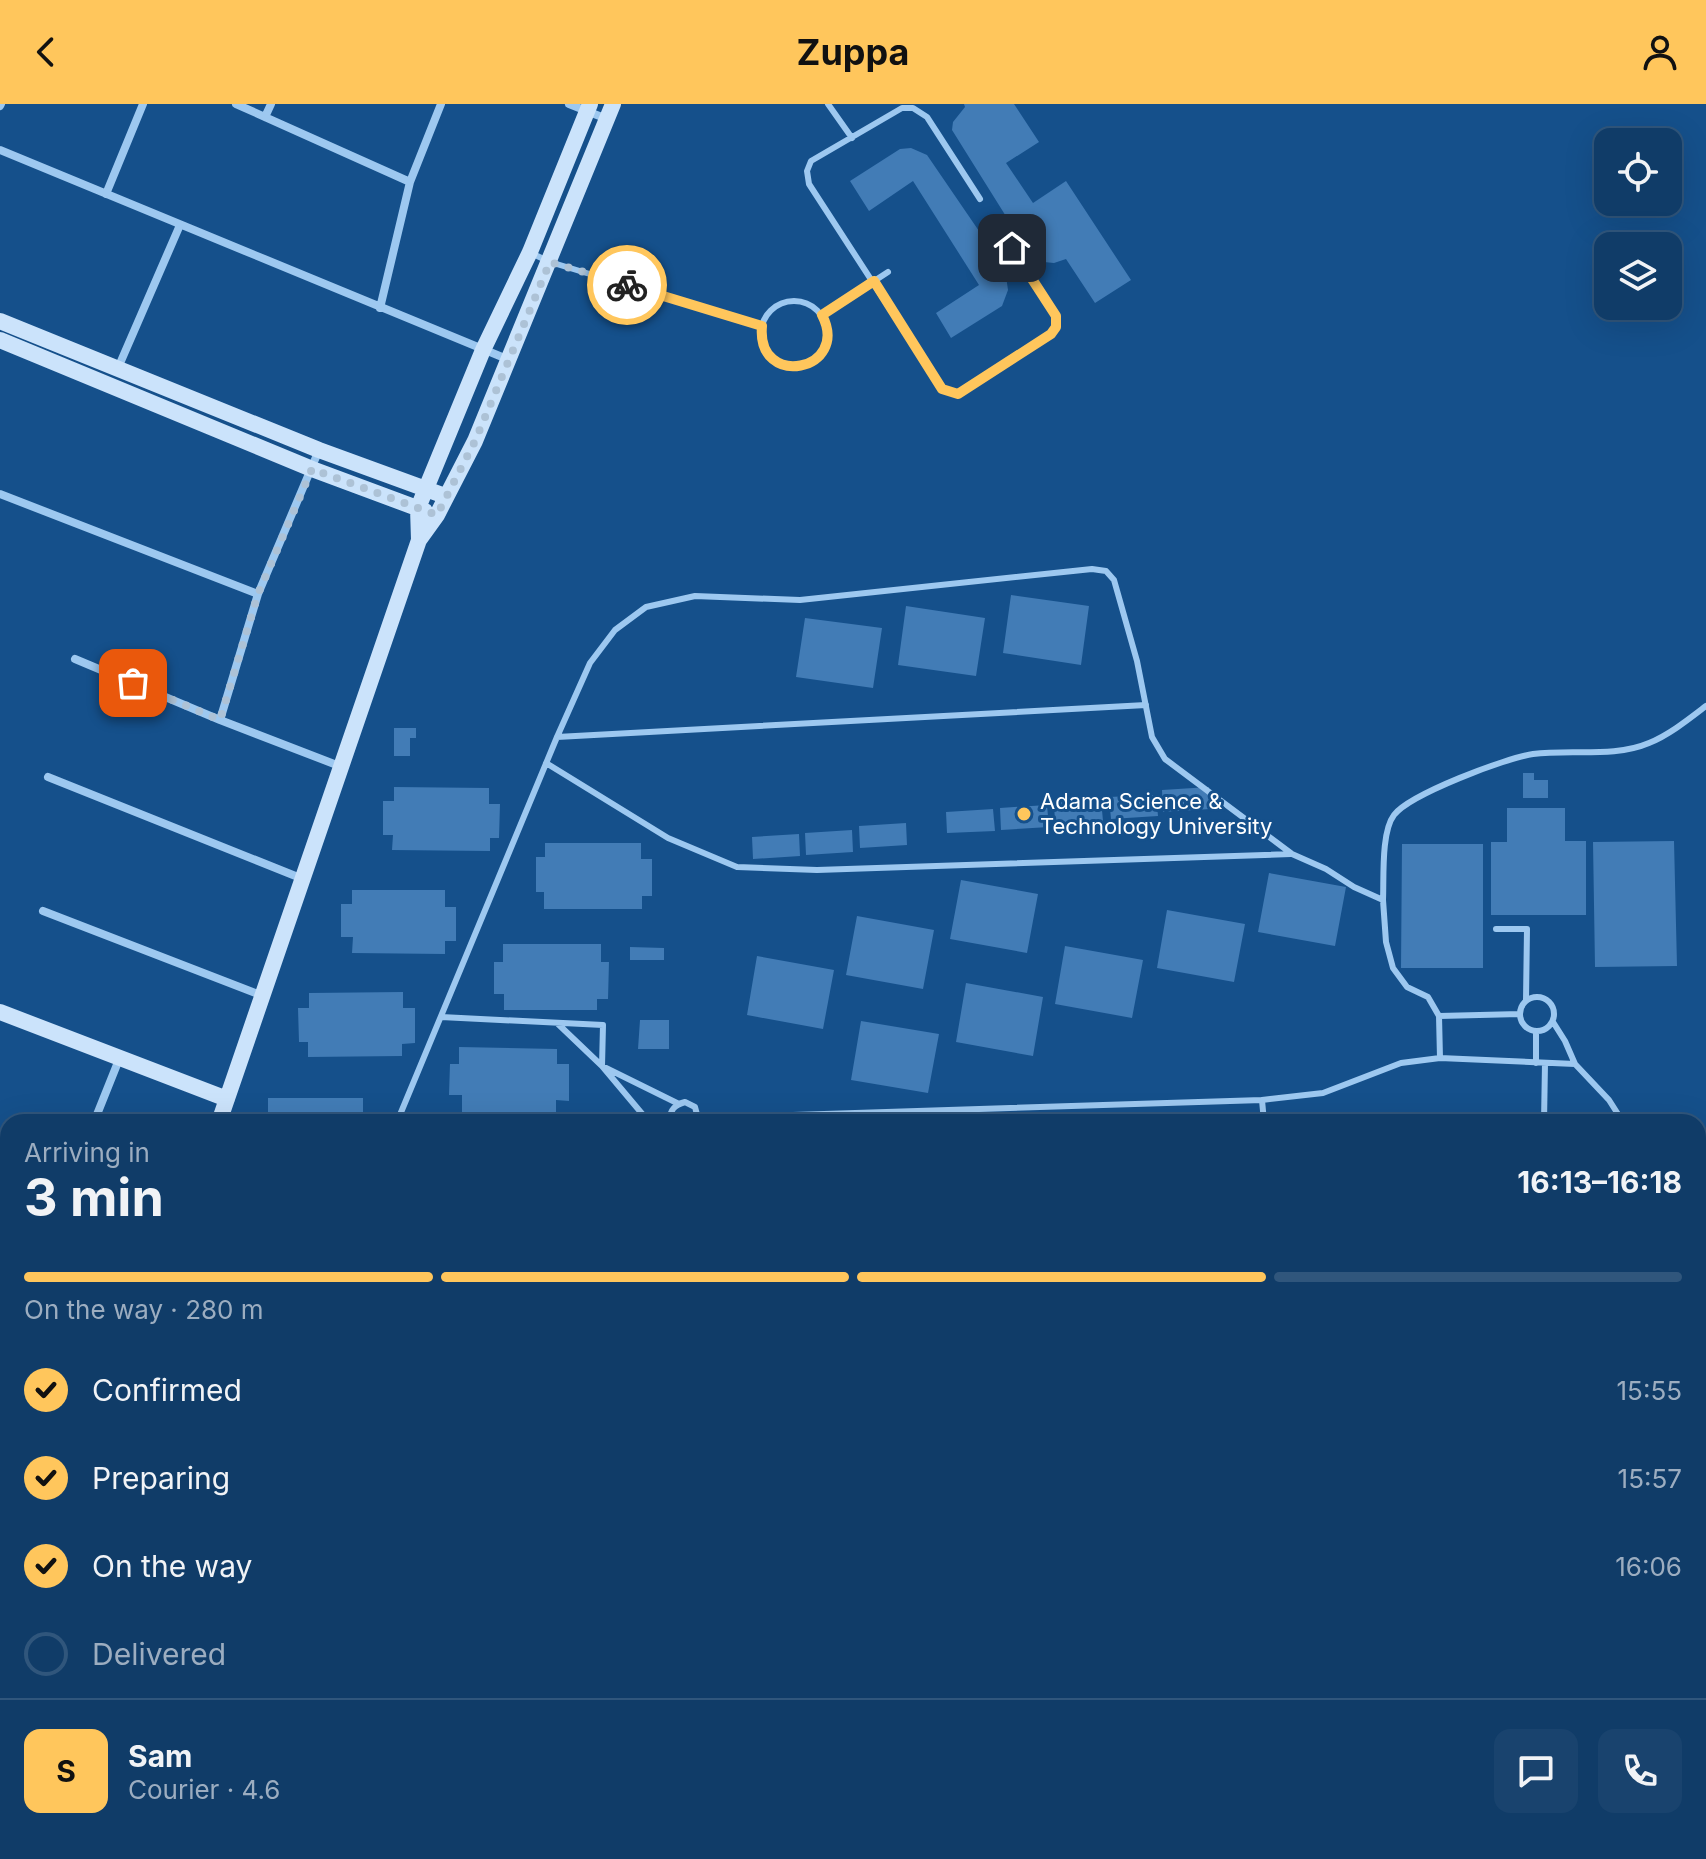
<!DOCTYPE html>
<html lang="en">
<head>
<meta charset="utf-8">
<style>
  :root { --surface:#103c68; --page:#19436e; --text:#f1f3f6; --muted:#9cadc0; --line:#30567c; --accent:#ffc65c }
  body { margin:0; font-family:Inter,sans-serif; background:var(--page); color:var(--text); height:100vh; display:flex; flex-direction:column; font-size:30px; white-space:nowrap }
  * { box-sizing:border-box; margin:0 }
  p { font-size:26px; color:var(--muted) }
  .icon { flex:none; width:44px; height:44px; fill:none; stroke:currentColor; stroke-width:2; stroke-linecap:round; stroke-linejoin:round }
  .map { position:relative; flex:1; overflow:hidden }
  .sheet { position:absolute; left:0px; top:1010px; width:1706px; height:746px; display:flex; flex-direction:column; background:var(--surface); border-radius:24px 24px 0 0; box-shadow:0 8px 32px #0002,0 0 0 2px var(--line) }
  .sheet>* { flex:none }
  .buttons { position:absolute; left:1594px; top:24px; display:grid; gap:16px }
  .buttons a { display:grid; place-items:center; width:88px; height:88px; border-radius:16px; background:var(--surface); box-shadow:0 8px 32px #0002,0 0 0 2px var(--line); font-size:40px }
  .pin { position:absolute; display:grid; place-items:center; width:68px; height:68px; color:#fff; margin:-34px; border-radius:16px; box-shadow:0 4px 12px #0006 }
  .courier { position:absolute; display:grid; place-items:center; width:80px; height:80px; margin:-40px; border:6px solid #ffc65c; border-radius:50%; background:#fff; color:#222; box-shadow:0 2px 10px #0007 }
  .summary em { font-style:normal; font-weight:700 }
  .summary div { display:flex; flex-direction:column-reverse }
  .summary { display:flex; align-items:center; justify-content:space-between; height:136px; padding:0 24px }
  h1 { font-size:52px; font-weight:700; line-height:60px }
  .bar { display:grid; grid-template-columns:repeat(4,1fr); gap:12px 8px; align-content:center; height:96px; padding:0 24px }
  .bar i { height:10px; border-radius:6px; background:var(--line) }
  .bar .current { background:var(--accent) }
  .bar p { grid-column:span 4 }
  .line { display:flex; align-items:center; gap:20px; padding:0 24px; border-top:2px solid var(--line) }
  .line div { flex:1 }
  .round { display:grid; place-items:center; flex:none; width:84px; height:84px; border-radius:16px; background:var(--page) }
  ol { padding:0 24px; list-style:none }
  li { display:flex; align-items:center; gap:24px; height:88px }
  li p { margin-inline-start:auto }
  li .icon { padding:8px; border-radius:50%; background:var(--accent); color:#111; stroke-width:4 }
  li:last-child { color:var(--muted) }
  li i { width:44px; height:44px; border:4px solid var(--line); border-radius:50% }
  header { display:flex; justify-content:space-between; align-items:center; height:104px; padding:0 24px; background:var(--accent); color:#111; font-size:36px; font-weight:700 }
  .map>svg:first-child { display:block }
  .building { fill:#427cb6 }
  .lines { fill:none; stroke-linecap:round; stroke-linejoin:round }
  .lane { stroke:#9dc8f0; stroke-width:6 }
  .street { stroke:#9dc8f0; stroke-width:8 }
  .secondary { stroke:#cbe3fb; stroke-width:16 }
  .done { stroke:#adc2d6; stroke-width:8; stroke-dasharray:0 14.4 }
  .route { stroke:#ffc65c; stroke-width:10 }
  .poi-dot { fill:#ffc65c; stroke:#15508b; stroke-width:3 }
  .labels { text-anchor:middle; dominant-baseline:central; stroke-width:6; stroke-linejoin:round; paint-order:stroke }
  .poi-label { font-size:22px; fill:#fff; stroke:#15508b; text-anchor:start }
</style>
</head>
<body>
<header><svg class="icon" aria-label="back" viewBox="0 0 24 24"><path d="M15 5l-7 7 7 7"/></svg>Zuppa<svg class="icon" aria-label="person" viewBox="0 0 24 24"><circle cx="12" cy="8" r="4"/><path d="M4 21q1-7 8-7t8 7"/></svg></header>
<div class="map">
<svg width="1706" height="1755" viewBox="0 0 1706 1755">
  <rect width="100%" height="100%" fill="#15508b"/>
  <path class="building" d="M964,0H1014L1039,38L1006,59L1033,99L1066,77L1131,176L1095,199L1066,155L1054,159L1044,158L1029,149L952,26L953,18L965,3Z
    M911,44L927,51L1005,165L1008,186L1002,202L951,234L936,209L979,181L913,77L869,107L850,77L900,45Z
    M1011,491L1089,502L1081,561L1003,549Z
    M906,502L985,514L976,572L898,561Z
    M805,514L882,524L873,584L796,573Z
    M394,624H416V634H410V652H394Z
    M1523,669H1534V676H1548V694H1523Z
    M394,683L489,684V700H500L499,734H490V747L392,746L393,731H383V697H394Z
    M1209,683L1210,705L1163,708L1162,686Z
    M1156,691L1158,712L1111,715L1109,693Z
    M1101,695L1103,717L1055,719L1054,698Z
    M1047,701L1049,723L1001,726L1000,704Z
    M1507,704H1565V737H1586V811H1491V738H1507Z
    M993,705L995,727L947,729L946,708Z
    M906,719L907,741L860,744L859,722Z
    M852,726L853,748L806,751L805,729Z
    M799,730L800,752L753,755L752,733Z
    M1674,737L1677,862L1595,863L1593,738Z
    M545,739H641V755H652V792H642V805H544V788H536V753H545Z
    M1402,740H1483V864H1401Z
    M1269,769L1346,783L1335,842L1258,828Z
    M961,776L1038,790L1027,849L950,835Z
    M352,786H445V803H456V837H445V850L352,849L353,833H341V800H352Z
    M1167,806L1245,820L1234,878L1157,864Z
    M857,812L934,826L923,885L846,871Z
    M503,840H601V858H609L608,895H597V906H504V890H494V858H503Z
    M1065,842L1143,856L1132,914L1055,900Z
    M630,843L664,844V856H630Z
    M757,852L834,866L823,925L747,911Z
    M966,879L1043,893L1033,952L956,938Z
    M403,888V904H415V939L402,940V952L308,953V938H299L298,904H309V889Z
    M640,916H669V945H638Z
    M861,917L939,930L928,989L851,976Z
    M459,943L557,945V960H569V997L556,996V1011L462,1009V991H449L450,960H459Z
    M268,994H363V1008H375V1018H257V1008L268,1009Z
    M1698,1119H1706V1175H1698Z"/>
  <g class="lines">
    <path class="lane" d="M828,0L852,34
      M980,95L927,13L913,4H902L811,57L807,67L809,80L942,285L958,290L1051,230L1056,223V212L997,121
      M533,150L550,158L762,222
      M761 230a33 33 0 1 1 66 0a33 33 0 1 1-66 0Z
      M822,211L888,168
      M557,633L1146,601
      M546,659L668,734L737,763L817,766L1291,750
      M1383,796C1384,774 1381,728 1394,711C1410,690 1506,654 1533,650C1571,645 1614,654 1649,639C1669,631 1689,615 1706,602
      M1496,825H1527L1526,896
      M1520 910a17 17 0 1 1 34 0a17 17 0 1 1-34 0Z
      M1439,912L1520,910
      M441,913L603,921L602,962L679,1000
      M1553,918L1565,937L1575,960L1609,996L1623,1018
      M558,920L602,962L649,1018
      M1536,959V928
      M399,1014L492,1018
      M699,1014L1262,996
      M397,1018L557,633L590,559L615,526L646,503L695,492L800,496L1092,465L1106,467L1114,476L1137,557L1152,633L1165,655L1292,750L1326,765L1354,783L1383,796L1386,838L1393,864L1407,883L1428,893L1439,912L1440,954
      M670,1018C669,1007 674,1001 685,998L695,1003L699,1018
      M1264,1018L1262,996L1323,989L1401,959L1440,954L1575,960
      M1544,1018L1545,959
      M228,1748V1755
      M135,1755L153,1748
      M505,1755L506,1748
      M673,1755V1748
      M911,1755V1748"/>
    <path class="street" d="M236,0L410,78
      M569,0L607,15
      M0,2L1,0
      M265,13L271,0
      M0,46L507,255
      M106,90L143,0
      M380,204L410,78L441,0
      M118,264L180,121
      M0,390L258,490
      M75,555L220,616L342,663
      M220,616L258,490L319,346
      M48,673L303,775
      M43,807L263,892
      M94,1018L120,953
      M0,1153L8,1156
      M0,1261L8,1240
      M0,1577L8,1580"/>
    <path class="secondary" d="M0,217L319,346L445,392
      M0,236L312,365L425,407
      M419,436L418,404L483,246L530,148L590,0
      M0,908L227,995
      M219,1018L419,436L437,411L475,337L613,0
      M0,1641L8,1618
      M0,1715H8
      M1061,1748L1706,1749"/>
  </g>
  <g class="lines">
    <path class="done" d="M133,579L220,616L258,490L312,365L437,411L475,337L550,158L627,181"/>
    <path class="route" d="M627,181L762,222C756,286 851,267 822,211L874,177L942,285L958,290L1051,230L1056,223V212L1012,144"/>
  </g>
  <circle class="poi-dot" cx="1024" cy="710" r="8"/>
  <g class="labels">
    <g class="poi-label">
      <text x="1040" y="697">Adama Science &amp;<tspan x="1040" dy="25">Technology University</tspan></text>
    </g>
  </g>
</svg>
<div class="buttons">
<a><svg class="icon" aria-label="locate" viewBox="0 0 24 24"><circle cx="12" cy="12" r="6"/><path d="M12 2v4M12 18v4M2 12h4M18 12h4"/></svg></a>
<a><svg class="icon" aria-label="layers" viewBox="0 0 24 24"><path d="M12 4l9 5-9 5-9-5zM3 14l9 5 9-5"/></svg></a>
</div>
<div class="pin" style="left:133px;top:579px;background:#ea580c"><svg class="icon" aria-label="bag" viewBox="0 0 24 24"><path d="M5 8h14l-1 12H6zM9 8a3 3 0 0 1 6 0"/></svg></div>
<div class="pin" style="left:1012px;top:144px;background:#1f2937"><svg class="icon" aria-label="home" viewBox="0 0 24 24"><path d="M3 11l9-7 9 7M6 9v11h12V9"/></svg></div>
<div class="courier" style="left:627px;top:181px"><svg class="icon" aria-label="bike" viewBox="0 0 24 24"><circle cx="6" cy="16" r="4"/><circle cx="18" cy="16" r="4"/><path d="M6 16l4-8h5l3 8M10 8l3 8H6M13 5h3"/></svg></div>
<section class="sheet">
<div class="summary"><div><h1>3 min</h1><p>Arriving in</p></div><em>16:13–16:18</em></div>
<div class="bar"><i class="current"></i><i class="current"></i><i class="current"></i><i></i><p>On the way · 280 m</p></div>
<ol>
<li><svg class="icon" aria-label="check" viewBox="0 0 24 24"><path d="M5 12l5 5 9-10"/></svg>Confirmed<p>15:55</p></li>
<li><svg class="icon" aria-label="check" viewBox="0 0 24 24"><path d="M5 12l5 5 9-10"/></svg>Preparing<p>15:57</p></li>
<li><svg class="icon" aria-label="check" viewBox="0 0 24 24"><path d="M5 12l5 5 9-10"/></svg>On the way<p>16:06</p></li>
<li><i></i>Delivered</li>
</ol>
<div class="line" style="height:144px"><b class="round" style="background:var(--accent);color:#111">S</b><div><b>Sam</b><p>Courier · 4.6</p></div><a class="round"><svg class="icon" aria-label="chat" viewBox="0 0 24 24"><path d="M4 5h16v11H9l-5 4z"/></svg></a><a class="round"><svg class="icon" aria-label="phone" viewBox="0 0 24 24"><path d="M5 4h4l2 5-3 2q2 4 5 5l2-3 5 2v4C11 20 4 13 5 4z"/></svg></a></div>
</section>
</div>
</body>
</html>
